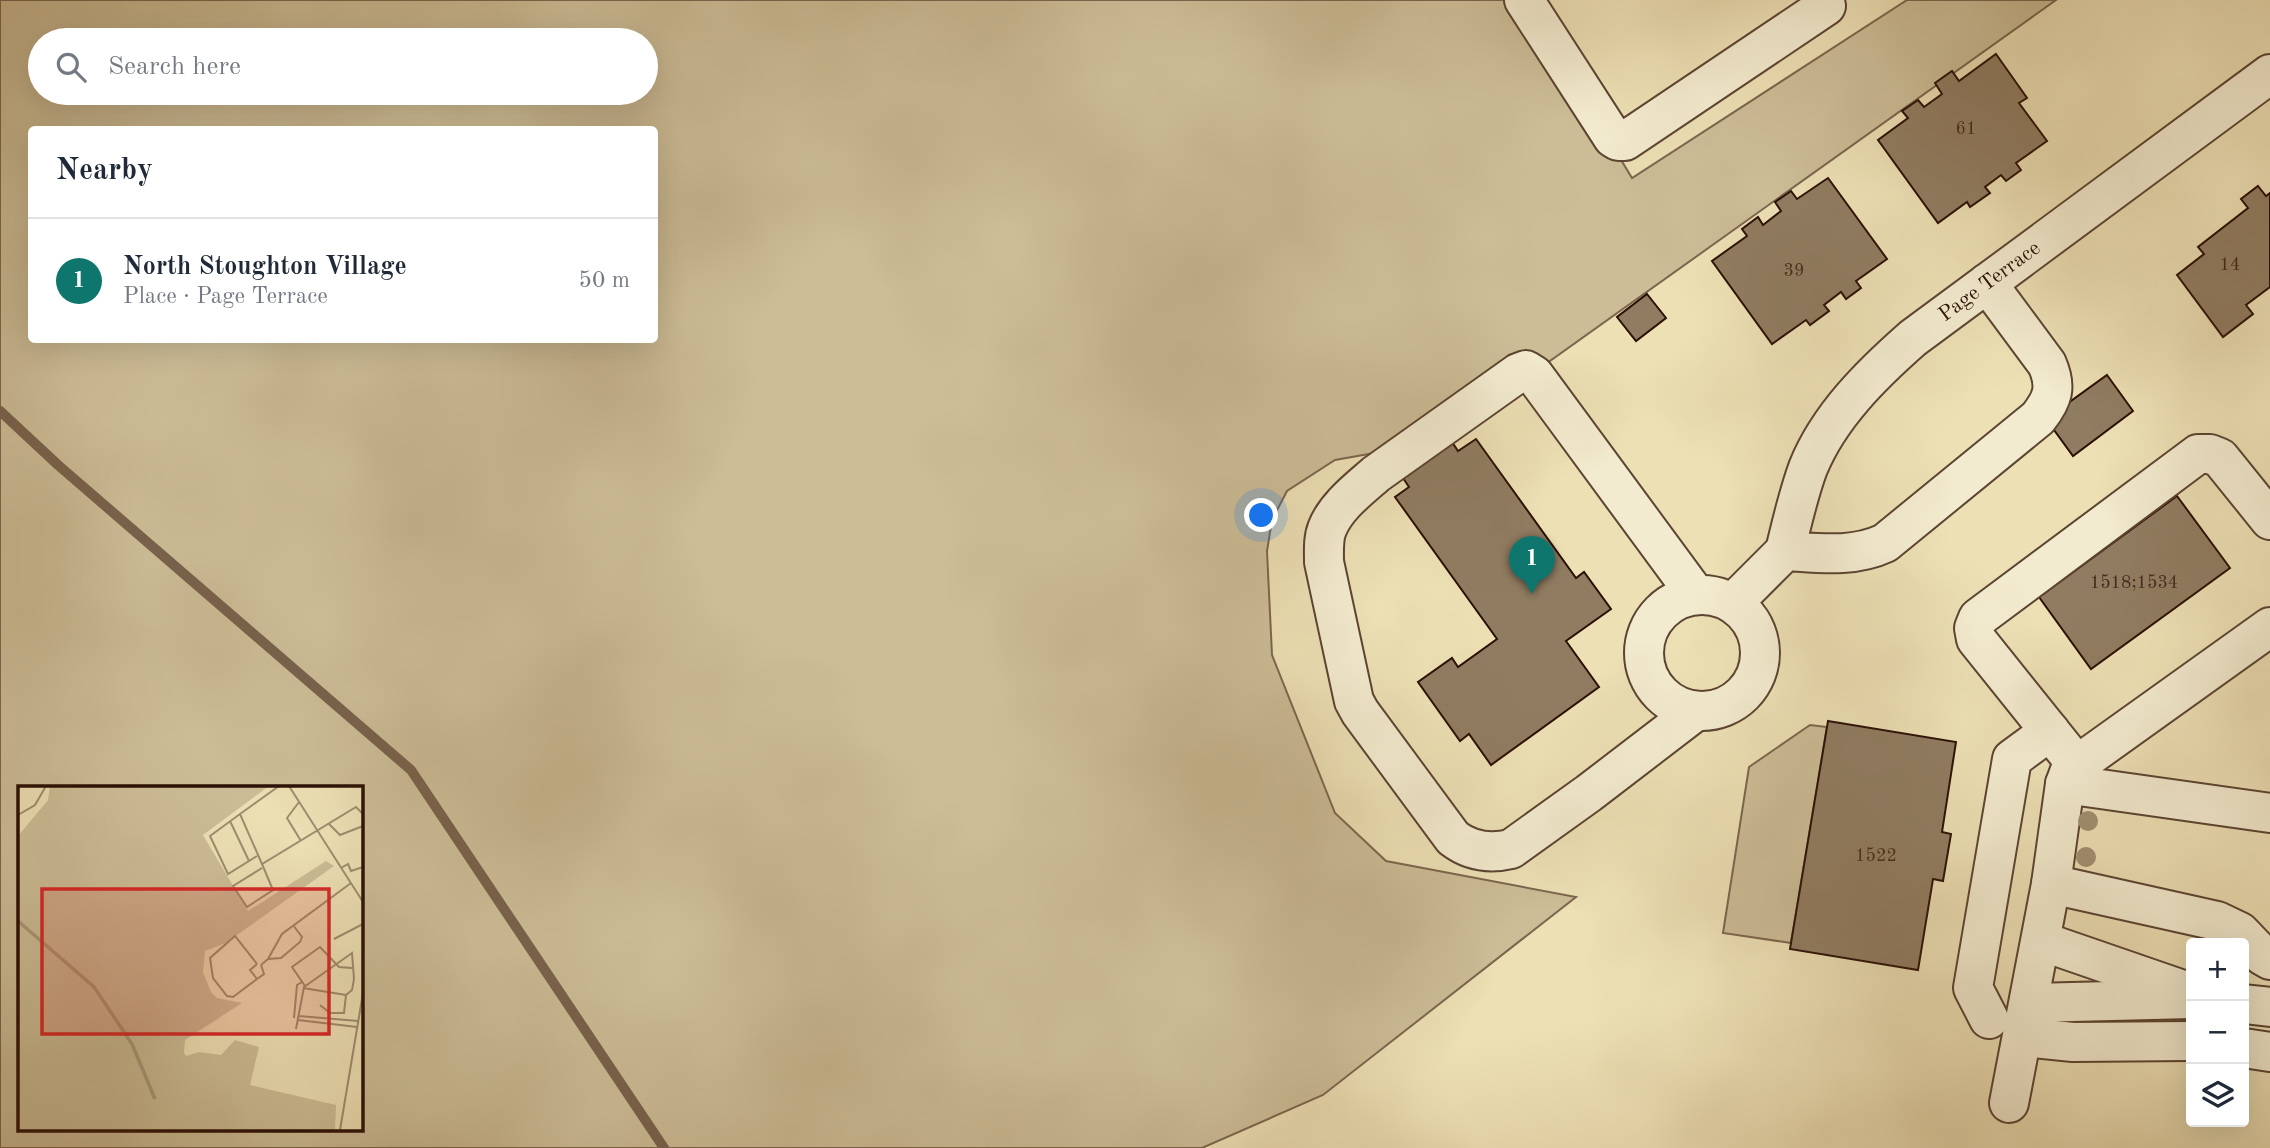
<!DOCTYPE html>
<html lang="en">
<head>
<meta charset="utf-8">
<style>
  body { margin:0; font-family:"Old Standard TT",serif; background:#f6f6f7; color:#1f2937 }
  .controls { position:absolute; right:21px; bottom:21px; display:grid; overflow:hidden; border-radius:7px; box-shadow:0 7px 28px #0002 }
  .controls button { width:63px; height:63px; display:grid; place-items:center; padding:0; border:0; border-bottom:2px solid #e0e1e3; background:#fff; color:#1f2937; font:35px sans-serif }
  .you { position:absolute; left:1262px; top:516px; width:24px; height:24px; margin:-18px; border:5px solid #fff; border-radius:50%; background:#1a73e8; box-shadow:0 0 0 10px #1a73e833 }
  .badge { display:grid; place-items:center; width:46px; height:46px; border-radius:50%; background:#0f766e; color:#fff; font-size:23px; font-weight:700 }
  .pin { position:absolute; translate:-50% -58px; filter:drop-shadow(0 2px 4px #0008) }
  .pin::after { content:''; position:absolute; top:37px; width:24px; height:21px; background:inherit; clip-path:polygon(0 0,100% 0,50% 100%) }
  .list { margin:0; padding:0; list-style:none }
  h2 { display:flex; justify-content:space-between; align-items:center; height:91px; margin:0; padding:0 28px; font-size:30px }
  h2 small { font-size:23px; font-weight:400; color:#747a83 }
  .list li { display:grid; grid-template-columns:46px 1fr auto; gap:21px; align-items:center; box-sizing:border-box; height:126px; padding:0 28px; border-top:2px solid #e0e1e3 }
  .list b { display:block; font-size:26px; white-space:nowrap }
  .list p { margin:0; font-size:23px; white-space:nowrap; color:#747a83 }
  .list em { font-size:23px; font-style:normal; color:#747a83 }
  .icon { flex:none; width:38px; height:38px; fill:none; stroke:currentColor; stroke-width:2; stroke-linecap:round; stroke-linejoin:round }
  .map { position:relative; flex:none; width:2270px; height:1148px; overflow:hidden }
  .search { position:absolute; background:#fff; box-shadow:0 7px 28px #0002; left:28px; top:28px; width:630px; height:77px; display:flex; align-items:center; gap:18px; box-sizing:border-box; padding:0 24px; border-radius:38px; color:#747a83; font-size:26px }
  .panel { position:absolute; background:#fff; box-shadow:0 7px 28px #0002; left:28px; top:126px; width:630px; height:217px; border-radius:7px }
  .map>svg:first-child { display:block }
</style>
</head>
<body>
<div class="map">
<svg width="2270" height="1148" viewBox="0 0 2270 1148">
  <rect width="100%" height="100%" fill="#ede0b5"/>
  <filter id="stains"><feTurbulence type="fractalNoise" baseFrequency=".00286" numOctaves="4"/><feColorMatrix values="0 0 0 0 .2 0 0 0 0 .09 0 0 0 0 .02 0 0 0 .5 -.17"/></filter>
  <radialGradient id="worn" r=".72"><stop offset=".6" stop-color="#630" stop-opacity="0"/><stop offset="1" stop-color="#630" stop-opacity=".3"/></radialGradient>
  <g fill="#ccbd97" stroke="#7c664e" stroke-width="2" fill-rule="evenodd">
    <path d="M0,0H1525L1632,178L1907,0H2056L1456,428L1431,443L1335,460L1287,491L1272,520L1267,551L1272,655L1335,813L1386,861L1576,897L1323,1095L1202,1148H0ZM40,40H646V93H40ZM32,130H654V340H32ZM19,788H360V1129H19Z"/>
    <path d="M1810,725L1827,727L1791,943L1723,933L1749,767Z"/>
  </g>
  <g fill="none" stroke-linecap="round" stroke-linejoin="round">
    <path stroke="#78624c" stroke-width="10" d="M0,411L58,465L411,770L664,1148"/>
  </g>
  <g fill="#907c61" stroke="#2b1006" stroke-width="2">
    <path d="M1996,54L2027,98L2019,103L2047,141L2016,163L2021,170L2006,181L2001,175L1985,187L1990,193L1970,207L1967,202L1938,223L1878,140L1908,118L1902,111L1918,100L1924,107L1942,94L1935,83L1952,71L1959,81Z"/>
    <path d="M1828,178L1887,259L1856,281L1861,288L1846,299L1841,292L1824,305L1829,311L1810,325L1806,320L1772,344L1712,261L1747,236L1742,229L1758,217L1763,225L1781,211L1775,202L1791,191L1797,199Z"/>
    <path d="M2258,186L2266,196L2270,193V287L2246,305L2253,314L2223,337L2177,275L2204,254L2198,247L2248,208L2241,199Z"/>
    <path d="M1647,294L1666,318L1636,341L1617,317Z"/>
    <path d="M2107,375L2133,411L2073,456L2046,419Z"/>
    <path d="M1476,439L1576,578L1584,572L1611,609L1566,641L1599,687L1491,765L1469,734L1460,741L1418,682L1452,658L1458,667L1497,639L1395,497L1409,487L1403,478L1452,442L1458,451Z"/>
    <path d="M2177,496L2230,568L2091,669L2039,597Z"/>
    <path d="M1828,721L1956,742L1942,832L1951,834L1943,881L1933,879L1918,970L1790,949Z"/>
  </g>
  <g fill="none" stroke-linecap="round" stroke-linejoin="round">
    <defs>
      <g id="minor">
        <path d="M1524,0L1613,138L1618,141H1625L1826,6L1821,0"/>
        <path id="s1" d="M1785,551C1792,523 1798,495 1808,468C1829,416 1872,374 1913,338L2270,74"/>
        <circle cx="1702" cy="653" r="58"/>
        <path d="M1733,603L1785,551C1819,553 1853,558 1885,543L2038,418C2053,399 2057,387 2047,364L1987,283"/>
        <path d="M1696,711L1589,793L1511,849C1490,854 1470,851 1453,838L1360,712L1354,701L1324,562C1324,551 1323,539 1327,529C1336,506 1359,489 1376,474L1518,373L1526,370L1534,375L1696,595"/>
        <path d="M2077,765L1976,639L1974,628L1978,618L2198,454H2210L2220,458L2270,520"/>
        <path d="M2065,784L2270,813"/>
        <path d="M2051,884L2217,921L2240,932L2263,956L2270,960"/>
        <path d="M2041,941L2186,991"/>
        <path d="M2029,1003L2191,999"/>
        <path d="M2244,1004L2270,1007"/>
        <path d="M1989,1019L1973,988L2012,759L2050,731"/>
        <path d="M2023,1037L2073,1042L2191,1041"/>
        <path d="M2244,1048L2270,1052"/>
        <path d="M2009,1103L2051,884L2065,784L2069,773L2077,765L2270,627"/>
      </g>
    </defs>
    <use href="#minor" stroke="#5c4432" stroke-width="42"/>
    <use href="#minor" stroke="#f3ebcf" stroke-width="38"/>
  </g>
  <g fill="#a18f71">
    <circle cx="2088" cy="821" r="10"/>
    <circle cx="2086" cy="857" r="10"/>
  </g>
  <g text-anchor="middle" dominant-baseline="central" stroke-width="6" stroke-linejoin="round" paint-order="stroke">
    <g font-size="18" fill="#442b1d">
      <text x="1966" y="129">61</text>
      <text x="2230" y="265">14</text>
      <text x="1794" y="271">39</text>
      <text x="2134" y="583">1518;1534</text>
      <text x="1876" y="856">1522</text>
    </g>
    <g font-size="21" fill="#2b1006" stroke="#f3ebcf">
      <text stroke="none"><textPath href="#s1" startOffset="350">Page Terrace</textPath></text>
    </g>
  </g>
  <g transform="translate(18 786)">
    <rect width="345" height="345" fill="#ede0b5"/>
    <path d="M32,0H251L185,49L230,125L308,75L316,80L208,157L187,165L185,186L193,206L199,212L224,217L167,254L166,267L168,270L181,266L203,269L217,254L241,261L232,299L318,319L317,344H0V50L30,14Z" fill="#ccbd97"/>
    <path fill="none" stroke="#ab997a" stroke-width="3.5" d="M0,135L76,201L114,258L137,313"/>
    <path fill="none" stroke="#9f8d6f" stroke-width="2" d="M261,0L222,28L244,78L338,21L345,28M271,0L345,116M281,16L269,32L283,55M222,28L192,50L210,88L239,70M0,29L17,19L28,0M212,35L231,75M311,38L322,49L345,40M244,78L255,104L229,121L215,100L244,82M323,82L330,78L333,85L345,81M316,153L345,138M250,173L264,148L333,97M239,178L232,184L239,193L246,188L243,179M243,179L250,173L263,172L282,156L284,151L275,139M239,193L215,211L209,210L195,192L192,172L217,150L239,178M287,200L274,181L302,161L321,181L334,182M285,202L328,209M281,230L340,235M276,232L279,199L284,196M280,234L339,241M278,243L286,201L334,167L336,193L334,204L328,209L326,227H312L302,219M322,344L345,207"/>
    <path fill="#d62828" fill-opacity="0.15" stroke="#d62828" stroke-width="3.5" d="M24,103H311V248H24Z"/>
    <rect width="345" height="345" fill="none" stroke="#2b1006" stroke-width="3.5"/>
  </g>
  <rect width="100%" height="100%" filter="url(#stains)"/>
  <rect width="100%" height="100%" fill="url(#worn)"/>
</svg>
<div class="controls">
<button>+</button>
<button>−</button>
<button><svg class="icon" aria-label="layers" viewBox="0 0 24 24"><path d="M12 4l9 5-9 5-9-5zM3 14l9 5 9-5"/></svg></button>
</div>
<div class="you"></div>
<div class="pin badge" style="left:1532px;top:594px">1</div>
<div class="search"><svg class="icon" aria-label="search" viewBox="0 0 24 24"><circle cx="10" cy="10" r="6"/><path d="M15 15l6 6"/></svg>Search here</div>
<section class="panel">
<h2>Nearby<small></small></h2>
<ul class="list">
<li><span class="badge">1</span><div><b>North Stoughton Village</b><p>Place · Page Terrace</p></div><em>50 m</em></li>
</ul>
</section>
</div>
</body>
</html>
